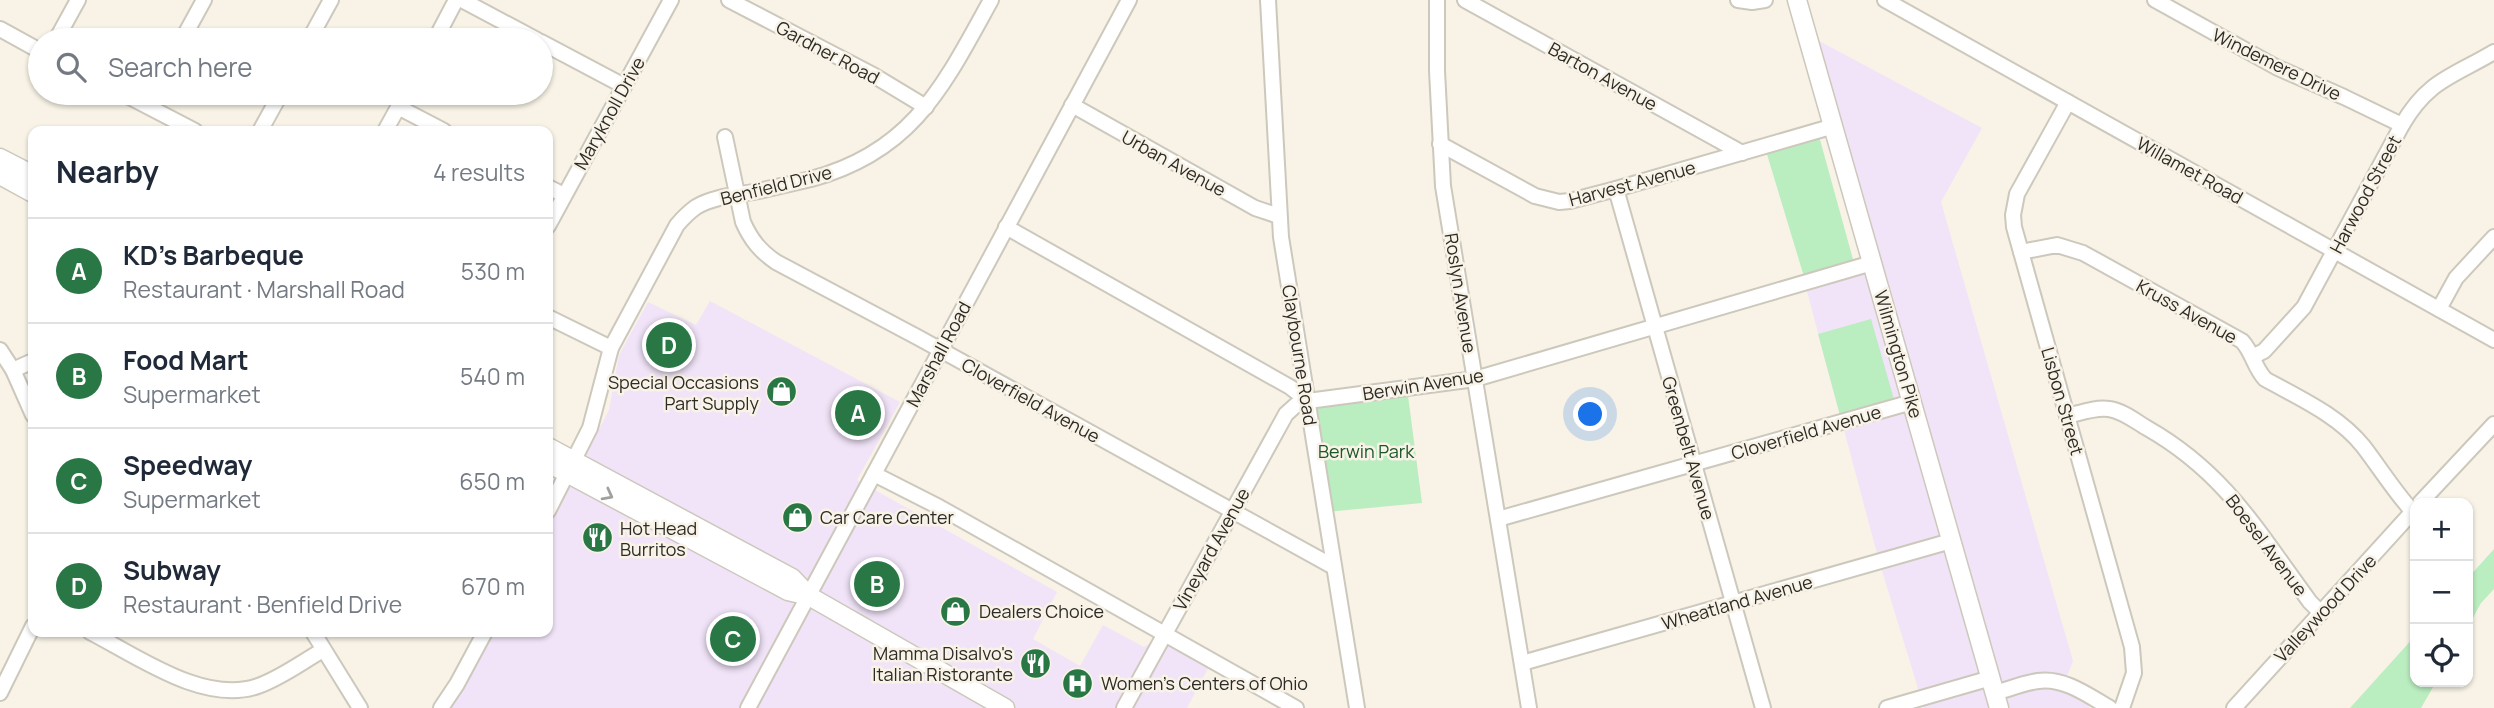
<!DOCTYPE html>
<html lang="en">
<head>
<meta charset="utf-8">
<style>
  body { margin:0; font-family:Manrope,sans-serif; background:#f2f2f3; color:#1f2937 }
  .controls { position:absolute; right:21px; bottom:21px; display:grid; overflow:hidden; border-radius:14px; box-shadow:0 2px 5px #0004 }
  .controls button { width:63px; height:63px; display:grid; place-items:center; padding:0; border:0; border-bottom:2px solid #e0e1e3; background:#fff; color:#1f2937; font:35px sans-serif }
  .you { position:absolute; left:1591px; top:415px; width:24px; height:24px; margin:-18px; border:5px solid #fff; border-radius:50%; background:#1a73e8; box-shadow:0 0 0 10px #1a73e833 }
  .badge { display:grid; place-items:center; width:46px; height:46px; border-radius:50%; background:#2a7746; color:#fff; font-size:23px; font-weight:700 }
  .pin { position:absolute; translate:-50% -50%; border:4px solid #fff; box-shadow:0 2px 7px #0006 }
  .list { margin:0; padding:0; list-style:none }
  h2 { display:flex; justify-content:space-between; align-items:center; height:91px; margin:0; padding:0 28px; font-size:30px }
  h2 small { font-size:23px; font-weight:400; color:#747a83 }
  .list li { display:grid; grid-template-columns:46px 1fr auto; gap:21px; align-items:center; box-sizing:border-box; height:105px; padding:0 28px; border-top:2px solid #e0e1e3 }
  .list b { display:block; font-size:26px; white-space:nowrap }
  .list p { margin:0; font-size:23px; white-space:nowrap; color:#747a83 }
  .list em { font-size:23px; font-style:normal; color:#747a83 }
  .icon { flex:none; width:38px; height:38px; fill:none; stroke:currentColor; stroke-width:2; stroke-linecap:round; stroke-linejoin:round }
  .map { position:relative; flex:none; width:2494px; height:708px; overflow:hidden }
  .search { position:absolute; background:#fff; box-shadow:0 2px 5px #0004; left:28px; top:28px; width:525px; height:77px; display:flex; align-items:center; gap:18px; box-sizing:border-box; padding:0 24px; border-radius:38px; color:#747a83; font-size:26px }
  .panel { position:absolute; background:#fff; box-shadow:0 2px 5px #0004; left:28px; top:126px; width:525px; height:511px; border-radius:14px }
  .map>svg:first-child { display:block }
</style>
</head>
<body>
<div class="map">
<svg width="2494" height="708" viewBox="0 0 2494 708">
  <rect width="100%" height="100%" fill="#f8f3e6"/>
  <g fill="#f1e4f8">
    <path d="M1808,35L1982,128L1941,202L2073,661L2067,676L2090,708H1924L1879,561L1805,284L1872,263Z"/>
    <path d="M710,301L900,402L857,480L1057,592L1033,639L1080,666L1103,625L1144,647L1164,634L1212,661L1187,708H452L492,632H548V527L609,410L619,355L648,302L696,325Z"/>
  </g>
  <g fill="#baedc0">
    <path d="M1819,136L1854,263L1805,280L1766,151Z"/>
    <path d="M1871,319L1895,403L1841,419L1818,334Z"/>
    <path d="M1407,388L1422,503L1326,512L1308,401Z"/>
    <path d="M2494,549V589L2481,603L2468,627V578Z"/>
    <path d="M2415,636V682H2436L2421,708H2350Z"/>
  </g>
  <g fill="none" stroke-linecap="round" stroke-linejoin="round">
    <defs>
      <g id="minor">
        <path d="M462,0L537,40"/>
        <path d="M729,0L873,75L926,107"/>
        <path d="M1268,0L1281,237L1357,708"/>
        <path d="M1437,0V71L1443,186L1529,708"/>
        <path d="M1465,0L1742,153"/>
        <path d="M1738,0L1752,2L1765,0"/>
        <path d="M1885,0L2494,340"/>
        <path d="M2155,0L2276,67L2344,97L2402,125"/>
        <path d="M0,29L40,51"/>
        <path d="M56,40L78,0"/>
        <path d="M182,40L204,0"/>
        <path d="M309,40L331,0"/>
        <path d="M435,40L456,0"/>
        <path d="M541,42L624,86"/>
        <path d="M122,93L195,131"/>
        <path d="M2068,102L2017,194L2013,215L2014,227L2132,647L2134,673L2122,708"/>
        <path d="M1072,105L1255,208L1279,216"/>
        <path d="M398,107L444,131"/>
        <path d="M260,131L281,93"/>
        <path d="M385,131L406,93"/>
        <path d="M725,137L743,222C751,240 760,251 776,262L919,338L1334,567"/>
        <path d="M1440,144L1535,196L1559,202L1570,201L1616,189L1834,126"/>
        <path d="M548,187L564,195"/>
        <path d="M1616,189L1763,708"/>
        <path d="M548,226L671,0"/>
        <path d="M1006,227L1290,387L1308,401"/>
        <path d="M2021,252L2057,245L2083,253L2242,341C2253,353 2254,367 2265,379C2299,398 2338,415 2363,446C2380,468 2394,491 2413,512"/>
        <path d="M2439,309L2456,278L2494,237"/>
        <path d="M548,317L611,348"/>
        <path d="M0,350L13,370L33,415"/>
        <path d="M2254,356L2264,351L2304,307L2402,125C2428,80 2452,77 2494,52"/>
        <path d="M13,370L33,361"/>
        <path d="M2067,416C2080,413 2095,407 2109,409C2123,411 2135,421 2147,428C2226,473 2258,532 2310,602L2321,613"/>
        <path d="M874,474L939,507L1296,708"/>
        <path d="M2420,503L2494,424"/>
        <path d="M548,511L590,428L611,348L677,225C683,218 689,212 696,207C715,196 738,195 759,191C776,187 794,183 811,179C913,152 944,85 991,0"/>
        <path d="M1498,519L1912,402"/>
        <path d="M90,632C137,656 204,705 258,686C281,678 302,662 323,650"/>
        <path d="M313,632L360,708"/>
        <path d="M1522,663L1951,541"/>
        <path d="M0,693L33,626"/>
        <path d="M1995,693C2009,689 2024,683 2038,681C2064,677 2089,696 2110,708"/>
        <path d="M441,708L457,684L485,632"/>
        <path d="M748,708L1129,0"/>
        <path d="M1124,708L1286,414L1296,405L1308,401L1475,379L1872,263"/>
        <path d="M1887,708L1991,678"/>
        <path d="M2234,708L2415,509"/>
      </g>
      <g id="major">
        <path d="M1797,0L1999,708"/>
        <path d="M0,158L33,175"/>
        <path d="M0,175L33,193"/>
        <path d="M548,447L792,578L809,596"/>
        <path d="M548,463L788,591L809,596L1005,708"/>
      </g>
    </defs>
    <use href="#minor" stroke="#cdc8bc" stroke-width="18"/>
    <use href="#major" stroke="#cdc8bc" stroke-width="21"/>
    <use href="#minor" stroke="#fff" stroke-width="14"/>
    <use href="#major" stroke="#fff" stroke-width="18"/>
  </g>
  <defs><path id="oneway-chevron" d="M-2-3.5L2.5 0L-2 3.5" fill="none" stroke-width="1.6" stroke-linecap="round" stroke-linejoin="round" transform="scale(1.75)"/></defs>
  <use stroke="#a0a09e" href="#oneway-chevron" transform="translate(608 495) rotate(28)"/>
  <defs>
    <symbol id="shop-disc" viewBox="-11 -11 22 22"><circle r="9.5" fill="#2a7746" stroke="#f8f3e6"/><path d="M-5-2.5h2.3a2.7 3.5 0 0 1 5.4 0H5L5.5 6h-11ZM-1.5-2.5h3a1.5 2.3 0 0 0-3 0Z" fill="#fff"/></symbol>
    <symbol id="restaurant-disc" viewBox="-11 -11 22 22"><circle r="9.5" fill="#2a7746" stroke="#f8f3e6"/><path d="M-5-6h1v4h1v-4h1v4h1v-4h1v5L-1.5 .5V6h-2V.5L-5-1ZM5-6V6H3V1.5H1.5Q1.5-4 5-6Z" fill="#fff"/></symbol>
    <symbol id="hospital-disc" viewBox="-11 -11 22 22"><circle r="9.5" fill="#2a7746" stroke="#f8f3e6"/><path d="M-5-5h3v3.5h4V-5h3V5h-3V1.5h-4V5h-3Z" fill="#fff"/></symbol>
  </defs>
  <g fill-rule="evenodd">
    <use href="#shop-disc" x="764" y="374" width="35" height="35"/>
    <use href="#shop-disc" x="780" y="500" width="35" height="35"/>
    <use href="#restaurant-disc" x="580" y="520" width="35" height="35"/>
    <use href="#shop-disc" x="938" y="594" width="35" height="35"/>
    <use href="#restaurant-disc" x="1018" y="646" width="35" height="35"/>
    <use href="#hospital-disc" x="1060" y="666" width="35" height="35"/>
  </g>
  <g text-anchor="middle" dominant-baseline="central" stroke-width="5" stroke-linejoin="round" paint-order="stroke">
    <g font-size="18" fill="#2d2b27" stroke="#f8f3e6">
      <text transform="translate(828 52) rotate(28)">Gardner Road</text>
      <text transform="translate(2277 64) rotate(26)">Windemere Drive</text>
      <text transform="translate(1603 76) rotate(29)">Barton Avenue</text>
      <text transform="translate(609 113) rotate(-61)">Maryknoll Drive</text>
      <text transform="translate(1174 163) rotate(29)">Urban Avenue</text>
      <text transform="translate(2190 170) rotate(29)">Willamet Road</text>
      <text transform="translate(1632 183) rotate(-15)">Harvest Avenue</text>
      <text transform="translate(776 185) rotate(-14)">Benfield Drive</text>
      <text transform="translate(2365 194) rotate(-62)">Harwood Street</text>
      <text transform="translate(1461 293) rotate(81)">Roslyn Avenue</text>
      <text transform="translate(2187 311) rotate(29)">Kruss Avenue</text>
      <text transform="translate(938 354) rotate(-62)">Marshall Road</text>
      <text transform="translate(1899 354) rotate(74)">Wilmington Pike</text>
      <text transform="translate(1300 355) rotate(81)">Claybourne Road</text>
      <text transform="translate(1423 384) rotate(-9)">Berwin Avenue</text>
      <text transform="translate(1031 400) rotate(29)">Cloverfield Avenue</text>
      <text transform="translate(2063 401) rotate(74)">Lisbon Street</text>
      <text transform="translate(1806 432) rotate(-16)">Cloverfield Avenue</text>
      <text transform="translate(1689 448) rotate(74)">Greenbelt Avenue</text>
      <text transform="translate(2267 545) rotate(53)">Boesel Avenue</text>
      <text transform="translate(1211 549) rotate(-61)">Vineyard Avenue</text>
      <text transform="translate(1737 602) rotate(-16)">Wheatland Avenue</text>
      <text transform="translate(2325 608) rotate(-47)">Valleywood Drive</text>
    </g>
    <g font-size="18" fill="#2d2b27" stroke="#f8f3e6" text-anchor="start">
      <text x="759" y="382" text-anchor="end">Special Occasions<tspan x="759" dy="21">Part Supply</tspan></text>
      <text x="820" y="517">Car Care Center</text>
      <text x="620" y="528">Hot Head<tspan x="620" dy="21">Burritos</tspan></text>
      <text x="979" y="611">Dealers Choice</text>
      <text x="1013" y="653" text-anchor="end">Mamma Disalvo's<tspan x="1013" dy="21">Italian Ristorante</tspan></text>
      <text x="1101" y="683">Women's Centers of Ohio</text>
    </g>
    <g font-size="18" fill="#1b5629" stroke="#f8f3e6">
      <text x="1366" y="451">Berwin Park</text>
    </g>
  </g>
</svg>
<div class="controls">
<button>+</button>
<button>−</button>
<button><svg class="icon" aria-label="locate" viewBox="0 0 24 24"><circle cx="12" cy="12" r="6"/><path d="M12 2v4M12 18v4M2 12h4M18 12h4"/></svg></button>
</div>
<div class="you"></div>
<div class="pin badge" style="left:858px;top:413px">A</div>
<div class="pin badge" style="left:877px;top:584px">B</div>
<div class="pin badge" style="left:733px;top:639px">C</div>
<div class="pin badge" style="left:669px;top:345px">D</div>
<div class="search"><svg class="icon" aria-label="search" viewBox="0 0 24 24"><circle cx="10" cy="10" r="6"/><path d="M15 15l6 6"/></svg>Search here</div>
<section class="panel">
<h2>Nearby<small>4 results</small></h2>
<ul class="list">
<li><span class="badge">A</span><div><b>KD's Barbeque</b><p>Restaurant · Marshall Road</p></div><em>530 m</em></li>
<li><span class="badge">B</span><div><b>Food Mart</b><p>Supermarket</p></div><em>540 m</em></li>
<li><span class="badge">C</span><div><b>Speedway</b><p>Supermarket</p></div><em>650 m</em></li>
<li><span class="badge">D</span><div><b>Subway</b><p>Restaurant · Benfield Drive</p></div><em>670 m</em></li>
</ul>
</section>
</div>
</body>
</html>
